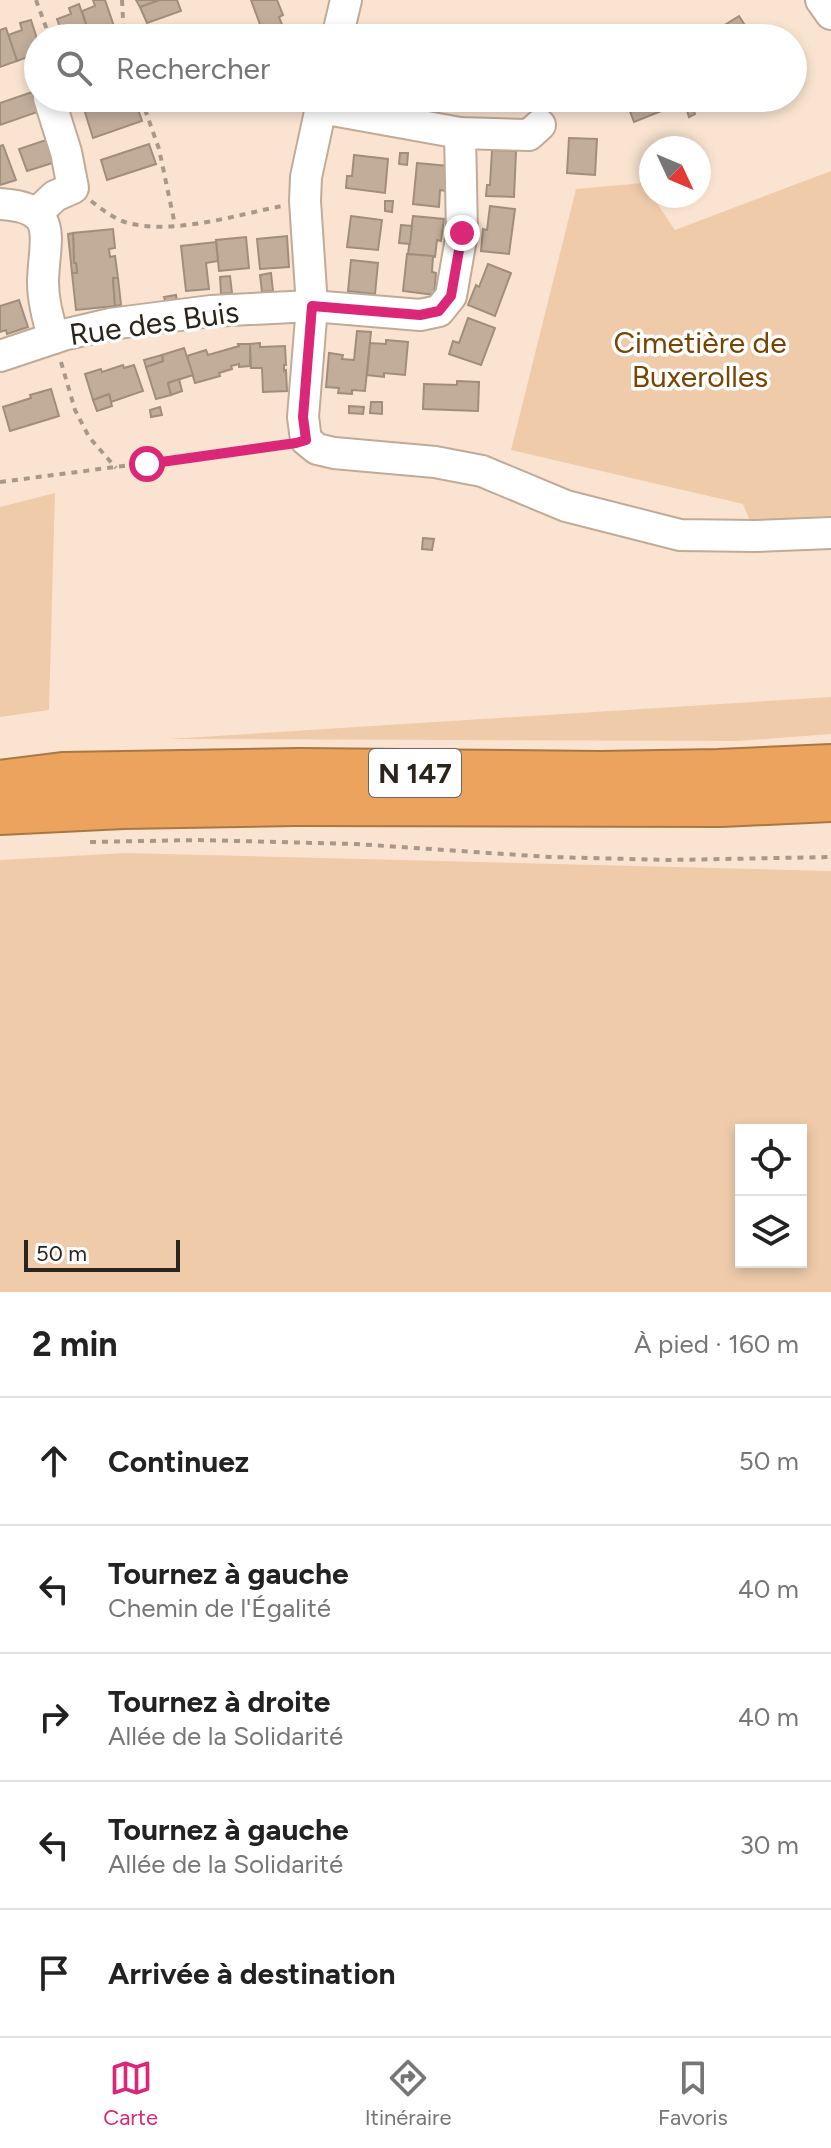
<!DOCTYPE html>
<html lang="fr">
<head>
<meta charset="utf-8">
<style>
  body { margin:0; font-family:Figtree,sans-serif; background:#f6f6f6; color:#222 }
  .controls { position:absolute; right:24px; bottom:24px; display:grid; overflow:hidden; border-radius:0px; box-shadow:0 4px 12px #0003 }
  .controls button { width:72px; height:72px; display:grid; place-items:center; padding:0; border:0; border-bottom:2px solid #e0e0e0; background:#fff; color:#222; font:40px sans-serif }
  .compass { position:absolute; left:639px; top:136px; width:72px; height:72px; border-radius:50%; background:#fff; box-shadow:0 4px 12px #0003; rotate:134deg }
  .scale { position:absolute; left:24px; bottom:20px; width:156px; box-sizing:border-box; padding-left:8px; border:4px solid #2b241c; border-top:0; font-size:22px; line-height:28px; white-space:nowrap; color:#2b241c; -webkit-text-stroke:6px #fff; paint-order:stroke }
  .stop { position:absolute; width:24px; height:24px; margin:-18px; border:6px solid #db2777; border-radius:50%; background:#fff }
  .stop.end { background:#db2777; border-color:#fff; box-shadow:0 2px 8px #0008 }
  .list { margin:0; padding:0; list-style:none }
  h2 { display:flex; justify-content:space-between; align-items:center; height:104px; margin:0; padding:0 32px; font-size:34px }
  h2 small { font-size:26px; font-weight:400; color:#767676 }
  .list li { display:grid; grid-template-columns:52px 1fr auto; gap:24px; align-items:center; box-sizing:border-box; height:128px; padding:0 32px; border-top:2px solid #e0e0e0 }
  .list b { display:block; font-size:30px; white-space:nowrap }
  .list p { margin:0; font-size:26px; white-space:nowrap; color:#767676 }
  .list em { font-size:26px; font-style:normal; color:#767676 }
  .icon { flex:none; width:44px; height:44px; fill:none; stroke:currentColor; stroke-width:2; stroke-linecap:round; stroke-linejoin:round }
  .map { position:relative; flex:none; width:831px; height:1292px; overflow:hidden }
  .search { position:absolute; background:#fff; box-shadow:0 4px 12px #0003; left:24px; right:24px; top:24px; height:88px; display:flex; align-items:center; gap:20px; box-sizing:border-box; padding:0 28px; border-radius:44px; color:#767676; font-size:30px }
  .sheet { height:744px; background:#fff }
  nav { display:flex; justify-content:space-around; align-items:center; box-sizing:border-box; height:112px; border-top:2px solid #e0e0e0; background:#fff; font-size:22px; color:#767676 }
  nav a { display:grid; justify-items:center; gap:4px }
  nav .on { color:#db2777 }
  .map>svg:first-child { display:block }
</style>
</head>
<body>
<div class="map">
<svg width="831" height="1292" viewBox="0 0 831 1292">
  <rect width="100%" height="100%" fill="#fae4d1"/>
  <g fill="#efcbaa" fill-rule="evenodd">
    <path d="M831,171V525L753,528L743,504L511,450L576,189L643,183L675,230Z"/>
    <path d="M55,493L49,710L0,717V507Z"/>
    <path d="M831,697V734L738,741L168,739Z"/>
    <path d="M125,853L831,871V1292H0V860ZM741,1130H801V1262H741Z"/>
  </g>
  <g fill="#c2ad9b" stroke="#a18d7c" stroke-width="2">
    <path d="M93,0H105L118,38H98L100,37L98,33L90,36L82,11L95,6Z"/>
    <path d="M136,0H160L140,7Z"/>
    <path d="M160,0H177L181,11L147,23L140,7Z"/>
    <path d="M251,0H277L283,15L279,17L285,32L265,38Z"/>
    <path d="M79,4L90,36L83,38H64L57,19L71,14L69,8Z"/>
    <path d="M739,16L753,38H719L715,31Z"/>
    <path d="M31,20L38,42V53L17,61L8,35L22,30L20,23Z"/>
    <path d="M6,28L17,61L0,67V30Z"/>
    <path d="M38,90L46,109L0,125V103Z"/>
    <path d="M123,98H134L142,121L93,138L83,106L93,103L95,110L124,100Z"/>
    <path d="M360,98H390V103L359,100Z"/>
    <path d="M404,98H434V103L403,101Z"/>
    <path d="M453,98H482V108L453,107Z"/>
    <path d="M482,98H518V105L482,103Z"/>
    <path d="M590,98H603L602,111H590Z"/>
    <path d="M625,98H659L664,110L634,122Z"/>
    <path d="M690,99L695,114L689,117L684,101Z"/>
    <path d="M55,137L62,160L27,171L19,149Z"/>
    <path d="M569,138L597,139L595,175L567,173Z"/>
    <path d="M149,144L156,164L107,180L101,160Z"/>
    <path d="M3,145L16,180L0,185V146Z"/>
    <path d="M492,150L516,151L514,197L486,196L487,185H490Z"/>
    <path d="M400,153H408L407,165L399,164Z"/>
    <path d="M354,155L388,159L385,193L346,188L347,176H352Z"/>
    <path d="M417,163L448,166L446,191L440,190L439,207L413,204Z"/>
    <path d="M385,201H393L392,212L385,211Z"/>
    <path d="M490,206L515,209L509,254L481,251L483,229L487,230Z"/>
    <path d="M351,216L382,220L378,250L347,247Z"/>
    <path d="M413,216L444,219L441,241L437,240L435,257L408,254Z"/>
    <path d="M401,225L412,226L410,244L399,243Z"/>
    <path d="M113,229L115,248L109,249L110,257L115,256L118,278H113L115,306L76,310L72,273H77L76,263H74L73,233Z"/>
    <path d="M73,233L74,263H76L77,273H72L68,234Z"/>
    <path d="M287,236L289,267L260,269L257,239Z"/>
    <path d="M246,237L249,268L219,271L216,240Z"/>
    <path d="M216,242L218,261L206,263L209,289L186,291L181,246Z"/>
    <path d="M407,254L433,256L432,272L436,273L434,295L403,291Z"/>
    <path d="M351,260L378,263L375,294L348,291Z"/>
    <path d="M488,264L511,273L495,316L468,305L476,285L479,287Z"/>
    <path d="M271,273L273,291L262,292L260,275Z"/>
    <path d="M230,276L232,293L221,294L220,277Z"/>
    <path d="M113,278H118L121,305L115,306Z"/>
    <path d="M176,295L177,302L166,303L164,297Z"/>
    <path d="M19,300L28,327L7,334L6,330L0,332V306Z"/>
    <path d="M468,318L495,328L481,365L449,354L453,341L459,343Z"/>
    <path d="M357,331L371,332L365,391L352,390V394L338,393L339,388L326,387L329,353L343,355L342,359L354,360Z"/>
    <path d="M386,340L408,342L405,375L384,373V377L367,375L370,343L386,344Z"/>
    <path d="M260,343V347L285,346L286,365H284V371L286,370L287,391L263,392L262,368H251L250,344Z"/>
    <path d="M238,344H250V366L239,367V364L231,366L232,369L219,373L220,376L195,383L187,356L206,350L208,355L239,346Z"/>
    <path d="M184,348L193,375L168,383L171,395L156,399L146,367L163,361L162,355Z"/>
    <path d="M162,355L163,361L146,367L144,360Z"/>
    <path d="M123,365L124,368L134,365L143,391L111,402L109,394L93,400L85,374L101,369L102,372Z"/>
    <path d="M179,379L182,391L171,395L168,383Z"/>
    <path d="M457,381L479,382L478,411L423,409L424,384L457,385Z"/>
    <path d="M51,389L59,416L10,431L3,407L31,398L30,395Z"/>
    <path d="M109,394L112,406L97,411L93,400Z"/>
    <path d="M371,402H382V414L370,413Z"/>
    <path d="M349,406L364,407L363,414L349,413Z"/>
    <path d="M160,407L162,415L151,417L150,410Z"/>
    <path d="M423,538L434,539L432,550L422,549Z"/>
  </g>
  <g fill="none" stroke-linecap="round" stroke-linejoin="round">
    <defs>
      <g id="minor">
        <path d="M821,0L831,14"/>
        <path d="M337,38L346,0"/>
        <path d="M323,98L306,177L305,201L312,306L303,417L306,440L317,449L334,453L435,462L482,471L566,506L680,535L755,536L831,533"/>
        <path d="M321,108L460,133L529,135L540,125"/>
        <path d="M0,204C61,208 44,237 43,282C43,301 48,320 54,338"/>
        <path d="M36,214L55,196L73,188L66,152L49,98"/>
        <path d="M0,356L63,335L110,324L211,311L312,306L420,315L439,311L451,296L462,233L460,133"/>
      </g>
      <g id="highway">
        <path d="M0,783L63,775L300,771L600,774L718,772L831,767"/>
        <path d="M0,812L123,806L296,803L721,804L831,799"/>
      </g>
    </defs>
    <use href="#minor" stroke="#bfab98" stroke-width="34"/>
    <use href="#highway" stroke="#a87746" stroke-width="48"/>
    <g stroke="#a8988a" stroke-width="4" stroke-dasharray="6 6" stroke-linecap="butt">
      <path d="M36,0L50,38"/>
      <path d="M122,0L124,38"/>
      <path d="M141,98L159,149L175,225"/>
      <path d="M91,201C103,210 114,219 128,223C174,235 236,215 282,206"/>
      <path d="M61,362L75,410L89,437L116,468"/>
      <path d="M0,482L284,445"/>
      <path d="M90,842L199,840L356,844L549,857L670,860L831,857"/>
    </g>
    <use href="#minor" stroke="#fff" stroke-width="30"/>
    <use href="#highway" stroke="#eba35d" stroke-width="44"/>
  </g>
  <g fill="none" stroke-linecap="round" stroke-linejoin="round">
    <path stroke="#db2777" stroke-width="10" d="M147,464L296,443L306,440L303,417L312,306L420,315L439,311L451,296L462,233"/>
  </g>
  <g text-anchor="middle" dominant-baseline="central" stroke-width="7" stroke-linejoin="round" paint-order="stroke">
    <rect fill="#fff" stroke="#6b6660" stroke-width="2" x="369" y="749" width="92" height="48" rx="6"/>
    <g font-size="28" font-weight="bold" fill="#2b241c">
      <text x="415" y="773">N 147</text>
    </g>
    <g font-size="30" fill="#2b241c" stroke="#fff">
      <text transform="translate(154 323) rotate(-8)">Rue des Buis</text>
    </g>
    <g font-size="30" fill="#784400" stroke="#fff">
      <text x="700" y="342">Cimetière de<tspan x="700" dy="34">Buxerolles</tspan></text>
    </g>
  </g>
</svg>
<div class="controls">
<button><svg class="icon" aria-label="locate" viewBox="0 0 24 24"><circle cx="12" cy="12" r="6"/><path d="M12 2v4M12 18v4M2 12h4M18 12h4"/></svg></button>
<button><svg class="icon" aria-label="layers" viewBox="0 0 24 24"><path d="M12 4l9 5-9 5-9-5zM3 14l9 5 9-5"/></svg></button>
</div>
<svg class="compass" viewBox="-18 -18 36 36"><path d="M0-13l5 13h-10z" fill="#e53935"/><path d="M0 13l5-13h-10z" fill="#767676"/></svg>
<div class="scale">50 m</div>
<div class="stop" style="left:147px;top:464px"></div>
<div class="stop end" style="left:462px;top:233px"></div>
<div class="search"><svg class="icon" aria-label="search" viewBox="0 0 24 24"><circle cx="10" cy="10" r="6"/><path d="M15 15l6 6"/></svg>Rechercher</div>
</div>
<section class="sheet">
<h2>2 min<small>À pied · 160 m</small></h2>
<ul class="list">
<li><svg class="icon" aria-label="ahead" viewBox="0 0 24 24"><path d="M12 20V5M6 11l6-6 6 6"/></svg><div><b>Continuez</b></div><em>50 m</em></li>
<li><svg class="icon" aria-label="left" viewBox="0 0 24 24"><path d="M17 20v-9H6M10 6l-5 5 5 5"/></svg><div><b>Tournez à gauche</b><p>Chemin de l'Égalité</p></div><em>40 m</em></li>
<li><svg class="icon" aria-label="right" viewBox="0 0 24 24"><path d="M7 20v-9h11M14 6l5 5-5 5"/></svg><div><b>Tournez à droite</b><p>Allée de la Solidarité</p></div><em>40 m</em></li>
<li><svg class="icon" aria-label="left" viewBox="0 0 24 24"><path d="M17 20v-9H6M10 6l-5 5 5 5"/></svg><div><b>Tournez à gauche</b><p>Allée de la Solidarité</p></div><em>30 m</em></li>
<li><svg class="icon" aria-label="arrive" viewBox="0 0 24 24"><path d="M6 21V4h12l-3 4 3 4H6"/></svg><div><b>Arrivée à destination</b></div></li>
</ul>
</section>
<nav>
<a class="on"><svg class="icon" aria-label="map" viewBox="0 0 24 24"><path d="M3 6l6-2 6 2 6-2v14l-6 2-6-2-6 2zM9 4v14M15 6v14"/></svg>Carte</a>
<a><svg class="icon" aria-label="directions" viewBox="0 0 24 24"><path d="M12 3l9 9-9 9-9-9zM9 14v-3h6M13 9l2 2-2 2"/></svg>Itinéraire</a>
<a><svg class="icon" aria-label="saved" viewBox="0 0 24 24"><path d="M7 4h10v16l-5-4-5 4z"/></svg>Favoris</a>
</nav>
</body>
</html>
